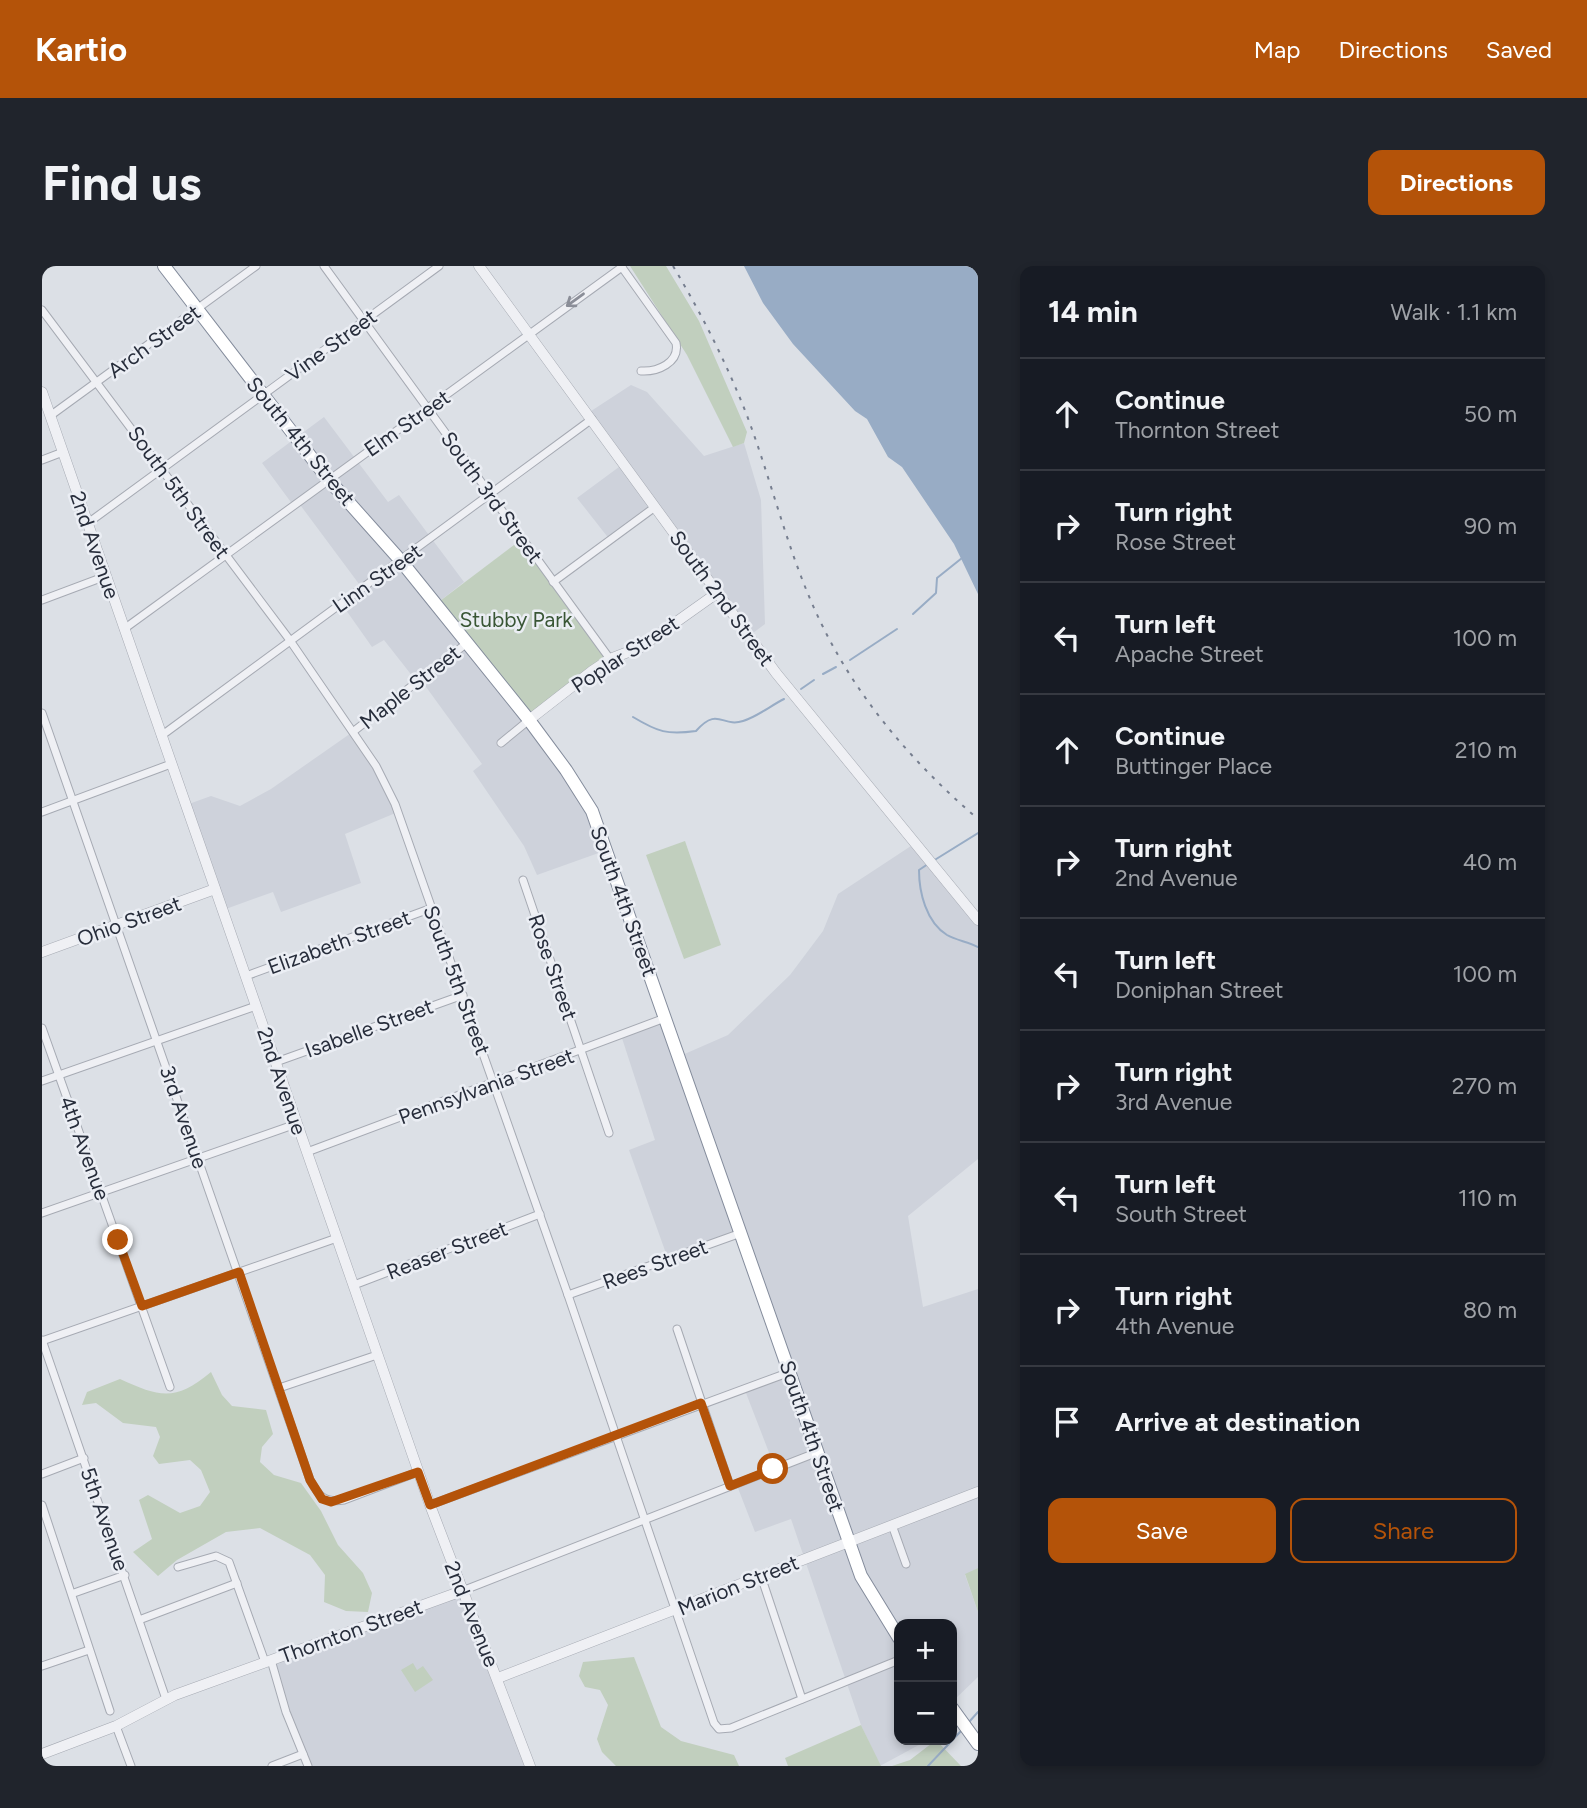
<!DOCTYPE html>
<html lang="en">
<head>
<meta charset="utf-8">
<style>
  body { margin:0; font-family:Figtree,sans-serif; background:#20242c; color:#f1f3f6 }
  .controls { position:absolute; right:21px; bottom:21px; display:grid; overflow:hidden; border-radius:14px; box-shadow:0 4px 10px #0003 }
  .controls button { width:63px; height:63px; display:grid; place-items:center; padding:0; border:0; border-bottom:2px solid #363941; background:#171b24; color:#f1f3f6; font:35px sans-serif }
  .stop { position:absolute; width:21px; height:21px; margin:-16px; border:5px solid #b45309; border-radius:50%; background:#fff }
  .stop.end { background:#b45309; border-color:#fff; box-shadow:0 2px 7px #0008 }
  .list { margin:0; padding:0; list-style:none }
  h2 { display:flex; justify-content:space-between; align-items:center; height:91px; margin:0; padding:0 28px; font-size:30px }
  h2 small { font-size:23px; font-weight:400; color:#9ea1a6 }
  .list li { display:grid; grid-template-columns:46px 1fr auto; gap:21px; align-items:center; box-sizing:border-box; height:112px; padding:0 28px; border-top:2px solid #363941 }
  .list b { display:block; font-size:26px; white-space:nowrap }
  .list p { margin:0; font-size:23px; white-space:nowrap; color:#9ea1a6 }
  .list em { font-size:23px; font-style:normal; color:#9ea1a6 }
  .actions { display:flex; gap:14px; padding:21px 28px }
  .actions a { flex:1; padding:16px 0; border:2px solid #b45309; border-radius:14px; text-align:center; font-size:24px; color:#b45309 }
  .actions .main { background:#b45309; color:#fff }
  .icon { flex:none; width:38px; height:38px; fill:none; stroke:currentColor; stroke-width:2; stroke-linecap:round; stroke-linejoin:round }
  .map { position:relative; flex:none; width:936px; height:1500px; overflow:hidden; border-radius:14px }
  header { display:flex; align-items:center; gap:42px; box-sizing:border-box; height:98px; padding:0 35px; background:#b45309; color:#fff }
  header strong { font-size:33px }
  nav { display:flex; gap:38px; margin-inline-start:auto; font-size:24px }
  .intro { display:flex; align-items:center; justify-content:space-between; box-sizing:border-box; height:168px; padding:0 42px }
  h1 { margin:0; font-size:49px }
  .button { padding:18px 32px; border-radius:14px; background:#b45309; color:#fff; font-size:24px; font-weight:700 }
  main { display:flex; gap:42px; padding:0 42px }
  aside { flex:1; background:#171b24; border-radius:14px; box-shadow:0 4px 10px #0003 }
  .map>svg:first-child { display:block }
</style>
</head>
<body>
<header>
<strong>Kartio</strong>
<nav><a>Map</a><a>Directions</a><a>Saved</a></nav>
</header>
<div class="intro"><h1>Find us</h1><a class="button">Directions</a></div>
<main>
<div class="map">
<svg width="936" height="1500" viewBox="0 0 936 1500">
  <rect width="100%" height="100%" fill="#dce0e6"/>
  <g fill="#ced2db">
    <path d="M589,119L605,126L662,190L702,177L719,234L723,358L707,370L613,242L568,274L535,232L581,198L546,147Z"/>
    <path d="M282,151L346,236L357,229L422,316L394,338L524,504L565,584L495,609L482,580L431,505L440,498L379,414L375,416L342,374L330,381L299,337L320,322L256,236L251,239L220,197Z"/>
    <path d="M312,465L356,546L303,568L319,617L239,646L231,626L181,644L144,539L169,530L198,540L229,523Z"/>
    <path d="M872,578L936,654V893L866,950L881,1041L936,1023V1302L923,1309L936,1346V1411L910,1436V1358H857V1474H886L838,1500L819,1459L749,1253L713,1266L694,1217L733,1202L702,1122L747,1105L699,967L626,993L587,884L613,874L579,769L624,752L638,790L686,769L748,709L781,665L796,628Z"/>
    <path d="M420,1325L488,1500H266L229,1395Z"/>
  </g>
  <g fill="#c1cfbe">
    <path d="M588,0H624L657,55L705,166L702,177L691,181L645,89Z"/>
    <path d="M480,273L568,393L487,454L394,338Z"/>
    <path d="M643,575L679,679L642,693L604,589Z"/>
    <path d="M169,1106L180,1129L190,1140L224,1144L231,1168L220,1181L218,1196L232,1209L259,1217L279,1245L296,1279L321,1307L330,1327L326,1346L304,1345L282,1336L283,1309L268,1289L218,1262L184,1266L135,1294L116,1310L91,1286L110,1273L97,1234L106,1229L138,1247L158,1240L168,1226L159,1204L148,1194L117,1198L111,1190L118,1171L114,1161L81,1157L54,1137L40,1139L45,1126L78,1113C119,1132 134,1135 169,1106Z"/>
    <path d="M936,1302V1346L923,1308Z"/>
    <path d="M592,1391L619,1461L639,1475L692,1489L697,1500H574L560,1486L555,1473L566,1439L558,1424L543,1421L537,1410L541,1396Z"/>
    <path d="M371,1397L375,1404L381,1400L391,1414L373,1426L359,1404Z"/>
    <path d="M819,1459L839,1500H746L743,1492Z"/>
    <path d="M894,1474L919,1500H850L868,1494Z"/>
  </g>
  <path fill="#98acc5" d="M702,0H936V328L912,278L860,201L846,191L825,153L813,145L751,78L721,37Z"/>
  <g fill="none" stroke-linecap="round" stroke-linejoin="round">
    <g stroke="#98acc5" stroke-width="2">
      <path d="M871,348L894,327L895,312L920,292"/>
      <path d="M808,394L855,363"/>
      <path d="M781,408L794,401"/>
      <path d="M759,423L772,414"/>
      <path d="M591,451C616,466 625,469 654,465C676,440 680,462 701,455C715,451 728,440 742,433"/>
      <path d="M891,595L936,567"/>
      <path d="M886,598L877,604C877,626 884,656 905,669C914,674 926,676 936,681"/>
      <path d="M927,1456L936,1446"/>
      <path d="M886,1500L919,1465"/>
    </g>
    <defs>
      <g id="minor">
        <path d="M282,0L568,393"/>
        <path d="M579,0L634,77C638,97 615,106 599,105"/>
        <path d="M0,44L247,373L334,500L353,538L526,1029L672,1457L677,1463L689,1462L857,1394"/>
        <path d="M8,150L214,0"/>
        <path d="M0,194L21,186"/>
        <path d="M46,257L397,0"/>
        <path d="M511,316L613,241"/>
        <path d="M0,334L64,310"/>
        <path d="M82,363L580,1"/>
        <path d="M0,447L268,1214C277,1231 283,1237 302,1234L376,1206"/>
        <path d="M312,465L425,377"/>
        <path d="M119,470L550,153"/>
        <path d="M459,477L487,454"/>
        <path d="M0,546L129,498"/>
        <path d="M481,614L567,867"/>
        <path d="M204,710L390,642"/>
        <path d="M0,762L128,1121"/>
        <path d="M234,796L421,729"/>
        <path d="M0,815L214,740"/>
        <path d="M265,886L623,752"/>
        <path d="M0,947L254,858"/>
        <path d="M312,1019L498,948"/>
        <path d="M526,1029L699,967"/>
        <path d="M635,1063L688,1220"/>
        <path d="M0,1074L124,1433"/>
        <path d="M0,1075L295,972"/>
        <path d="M237,1122L335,1089"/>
        <path d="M0,1208L42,1192"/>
        <path d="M0,1239L68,1445"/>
        <path d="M388,1239L748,1106"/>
        <path d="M850,1259L864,1298"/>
        <path d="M136,1301L174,1290L187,1296L223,1396"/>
        <path d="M719,1310L760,1433"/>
        <path d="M420,1325L776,1186"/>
        <path d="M32,1327L83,1309"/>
        <path d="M97,1354L195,1317"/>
        <path d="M229,1394L244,1446L266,1500"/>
        <path d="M0,1400L47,1384"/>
        <path d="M74,1460L89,1500"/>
        <path d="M230,1500L261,1488"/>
      </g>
      <g id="tertiary">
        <path d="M437,0L734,407L936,654"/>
        <path d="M0,126L388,1239L488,1500"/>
        <path d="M487,454L550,405L568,393L599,381L675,327"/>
        <path d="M0,686L173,623"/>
        <path d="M456,1412L936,1226"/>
        <path d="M0,1488L74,1460L133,1429L420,1325"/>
      </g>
      <g id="trunk">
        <path d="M122,0L286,213L359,295L487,454L524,504L550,545L819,1310L857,1372"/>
        <path d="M910,1442L936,1478"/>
      </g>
    </defs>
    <use href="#minor" stroke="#a6aab3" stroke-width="9"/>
    <use href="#tertiary" stroke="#a6aab3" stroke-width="11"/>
    <use href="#trunk" stroke="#848c9c" stroke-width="14"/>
    <use href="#minor" stroke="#eff0f4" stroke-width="7"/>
    <use href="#tertiary" stroke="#eff0f4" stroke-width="10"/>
    <use href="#trunk" stroke="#fff" stroke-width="12"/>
    <path stroke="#767e8f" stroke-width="2" stroke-dasharray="3.5 7" stroke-linecap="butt" d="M631,0C659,47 684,96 704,147C731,218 747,293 781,361C818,436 873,499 936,553"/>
  </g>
  <defs><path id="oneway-shaft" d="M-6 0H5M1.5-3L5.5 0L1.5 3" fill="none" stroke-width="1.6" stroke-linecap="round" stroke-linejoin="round" transform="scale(1.75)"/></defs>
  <use stroke="#8b8e98" href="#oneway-shaft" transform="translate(533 34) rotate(144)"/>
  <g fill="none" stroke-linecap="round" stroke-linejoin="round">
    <path stroke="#b45309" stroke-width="9" d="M76,974L100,1040L197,1006L268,1214L280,1233L289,1236L376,1206L388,1239L659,1137L688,1220L731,1203"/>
  </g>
  <g text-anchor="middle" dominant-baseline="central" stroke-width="5" stroke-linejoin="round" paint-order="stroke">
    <g font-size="21" fill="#272d3b" stroke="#ebeef4">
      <text transform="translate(112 75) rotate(-36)">Arch Street</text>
      <text transform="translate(289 79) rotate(-36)">Vine Street</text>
      <text transform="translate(365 157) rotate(-35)">Elm Street</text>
      <text transform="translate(259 175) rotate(51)">South 4th Street</text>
      <text transform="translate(137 226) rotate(54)">South 5th Street</text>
      <text transform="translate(450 231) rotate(54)">South 3rd Street</text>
      <text transform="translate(53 279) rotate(71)">2nd Avenue</text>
      <text transform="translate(335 312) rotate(-35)">Linn Street</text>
      <text transform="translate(680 332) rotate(54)">South 2nd Street</text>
      <text transform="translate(583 388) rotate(-33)">Poplar Street</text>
      <text transform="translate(368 421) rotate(-38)">Maple Street</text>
      <text transform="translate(582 635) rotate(70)">South 4th Street</text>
      <text transform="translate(87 655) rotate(-20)">Ohio Street</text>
      <text transform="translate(297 676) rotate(-20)">Elizabeth Street</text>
      <text transform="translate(511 701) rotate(71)">Rose Street</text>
      <text transform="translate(415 714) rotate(70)">South 5th Street</text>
      <text transform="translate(327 762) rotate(-20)">Isabelle Street</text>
      <text transform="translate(240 815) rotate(71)">2nd Avenue</text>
      <text transform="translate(444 820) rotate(-20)">Pennsylvania Street</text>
      <text transform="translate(142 851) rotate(71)">3rd Avenue</text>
      <text transform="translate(43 882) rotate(70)">4th Avenue</text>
      <text transform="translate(405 984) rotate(-21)">Reaser Street</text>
      <text transform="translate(613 998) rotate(-20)">Rees Street</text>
      <text transform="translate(770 1170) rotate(71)">South 4th Street</text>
      <text transform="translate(63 1253) rotate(71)">5th Avenue</text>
      <text transform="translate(696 1319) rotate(-22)">Marion Street</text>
      <text transform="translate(430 1348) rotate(68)">2nd Avenue</text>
      <text transform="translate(309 1365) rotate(-20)">Thornton Street</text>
    </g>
    <g font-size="21" fill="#395635" stroke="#ebeef4">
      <text x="474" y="353">Stubby Park</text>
    </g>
  </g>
</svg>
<div class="controls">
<button>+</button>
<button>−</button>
</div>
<div class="stop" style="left:731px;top:1203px"></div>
<div class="stop end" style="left:76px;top:974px"></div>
</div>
<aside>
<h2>14 min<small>Walk · 1.1 km</small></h2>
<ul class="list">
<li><svg class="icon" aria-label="ahead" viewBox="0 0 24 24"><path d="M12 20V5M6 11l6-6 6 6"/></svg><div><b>Continue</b><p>Thornton Street</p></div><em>50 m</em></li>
<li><svg class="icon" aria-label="right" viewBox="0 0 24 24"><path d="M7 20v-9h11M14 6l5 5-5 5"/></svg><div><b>Turn right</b><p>Rose Street</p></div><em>90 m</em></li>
<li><svg class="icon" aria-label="left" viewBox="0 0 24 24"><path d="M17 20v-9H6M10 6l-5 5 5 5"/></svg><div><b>Turn left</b><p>Apache Street</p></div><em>100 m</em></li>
<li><svg class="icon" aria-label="ahead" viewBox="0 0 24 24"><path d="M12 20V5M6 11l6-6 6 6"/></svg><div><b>Continue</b><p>Buttinger Place</p></div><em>210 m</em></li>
<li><svg class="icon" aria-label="right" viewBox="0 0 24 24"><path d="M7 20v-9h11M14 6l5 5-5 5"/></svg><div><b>Turn right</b><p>2nd Avenue</p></div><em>40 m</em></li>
<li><svg class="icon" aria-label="left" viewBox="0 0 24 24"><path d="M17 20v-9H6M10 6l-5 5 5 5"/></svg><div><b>Turn left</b><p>Doniphan Street</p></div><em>100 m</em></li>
<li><svg class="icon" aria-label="right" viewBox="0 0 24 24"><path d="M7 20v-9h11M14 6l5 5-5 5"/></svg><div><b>Turn right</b><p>3rd Avenue</p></div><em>270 m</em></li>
<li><svg class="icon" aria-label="left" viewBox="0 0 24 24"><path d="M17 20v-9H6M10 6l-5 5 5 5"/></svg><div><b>Turn left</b><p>South Street</p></div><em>110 m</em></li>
<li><svg class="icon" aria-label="right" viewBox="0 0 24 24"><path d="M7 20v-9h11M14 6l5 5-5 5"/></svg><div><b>Turn right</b><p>4th Avenue</p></div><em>80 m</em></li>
<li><svg class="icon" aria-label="arrive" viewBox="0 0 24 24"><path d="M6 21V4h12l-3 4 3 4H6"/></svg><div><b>Arrive at destination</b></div></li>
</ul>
<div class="actions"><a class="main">Save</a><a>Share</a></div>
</aside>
</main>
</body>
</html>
